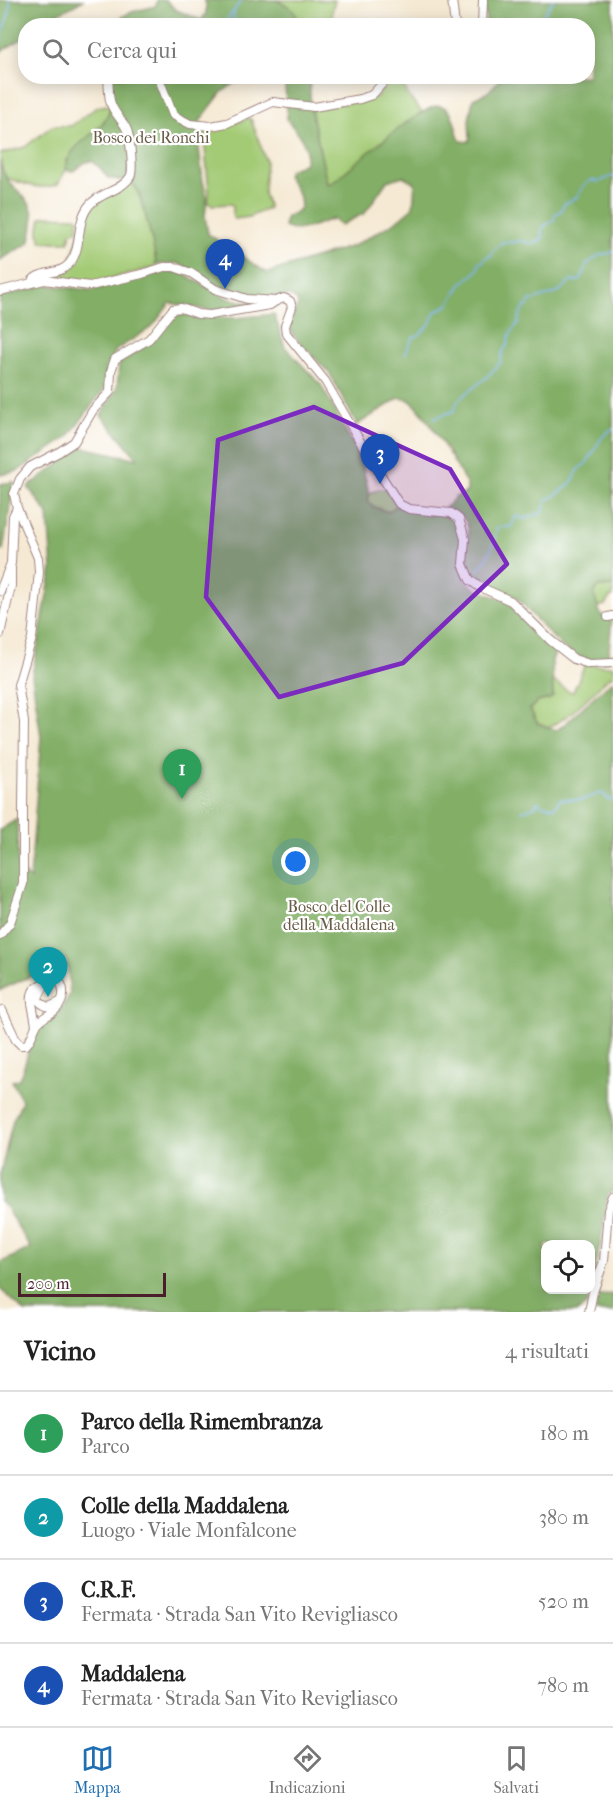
<!DOCTYPE html>
<html lang="it">
<head>
<meta charset="utf-8">
<style>
  body { margin:0; font-family:"IM FELL French Canon",serif; background:#f2f2f2; color:#222 }
  .controls { position:absolute; right:18px; bottom:18px; display:grid; overflow:hidden; border-radius:12px; box-shadow:0 3px 15px #0003 }
  .controls button { width:54px; height:54px; display:grid; place-items:center; padding:0; border:0; border-bottom:2px solid #e0e0e0; background:#fff; color:#222; font:30px sans-serif }
  .scale { position:absolute; left:18px; bottom:15px; width:148px; box-sizing:border-box; padding-left:6px; border:3px solid #4a1f2b; border-top:0; font-size:16px; line-height:21px; white-space:nowrap; color:#4a1f2b; -webkit-text-stroke:4px #fff; paint-order:stroke }
  .you { position:absolute; left:296px; top:862px; width:21px; height:21px; margin:-15px; border:4px solid #fff; border-radius:50%; background:#1a73e8; box-shadow:0 0 0 9px #1a73e833 }
  .badge { display:grid; place-items:center; width:39px; height:39px; border-radius:50%; background:#1f6fb2; color:#fff; font-size:20px; font-weight:700 }
  .pin { position:absolute; translate:-50% -50px; filter:drop-shadow(0 2px 3px #0008) }
  .pin::after { content:''; position:absolute; top:32px; width:21px; height:18px; background:inherit; clip-path:polygon(0 0,100% 0,50% 100%) }
  .list { margin:0; padding:0; list-style:none }
  h2 { display:flex; justify-content:space-between; align-items:center; height:78px; margin:0; padding:0 24px; font-size:26px }
  h2 small { font-size:20px; font-weight:400; color:#767676 }
  .list li { display:grid; grid-template-columns:39px 1fr auto; gap:18px; align-items:center; box-sizing:border-box; height:84px; padding:0 24px; border-top:2px solid #e0e0e0 }
  .list b { display:block; font-size:22px; white-space:nowrap }
  .list p { margin:0; font-size:20px; white-space:nowrap; color:#767676 }
  .list em { font-size:20px; font-style:normal; color:#767676 }
  .icon { flex:none; width:33px; height:33px; fill:none; stroke:currentColor; stroke-width:2; stroke-linecap:round; stroke-linejoin:round }
  .map { position:relative; flex:none; width:613px; height:1312px; overflow:hidden }
  .search { position:absolute; background:#fff; box-shadow:0 3px 15px #0003; left:18px; right:18px; top:18px; height:66px; display:flex; align-items:center; gap:15px; box-sizing:border-box; padding:0 21px; border-radius:24px; color:#767676; font-size:22px }
  .sheet { height:414px; background:#fff }
  nav { display:flex; justify-content:space-around; align-items:center; box-sizing:border-box; height:84px; border-top:2px solid #e0e0e0; background:#fff; font-size:16px; color:#767676 }
  nav a { display:grid; justify-items:center; gap:3px }
  nav .on { color:#1f6fb2 }
  .map>svg:first-child { display:block }
</style>
</head>
<body>
<div class="map">
<svg width="613" height="1312" viewBox="0 0 613 1312">
  <rect width="100%" height="100%" fill="#fff"/>
  <filter id="ink" filterUnits="userSpaceOnUse"><feTurbulence type="fractalNoise" baseFrequency=".0167" numOctaves="2"/><feDisplacementMap in="SourceGraphic" scale="12" xChannelSelector="R" yChannelSelector="G"/><feConvolveMatrix kernelMatrix="1 2 1 2 8 2 1 2 1" color-interpolation-filters="sRGB"/></filter>
  <filter id="wash" filterUnits="userSpaceOnUse"><feTurbulence type="fractalNoise" baseFrequency=".008" numOctaves="4" result="noise"/><feDisplacementMap in="SourceGraphic" scale="24" xChannelSelector="R" yChannelSelector="G"/><feGaussianBlur stdDeviation="1.35" result="paint"/><feColorMatrix in="noise" values="0 0 0 0 0 0 0 0 0 0 0 0 0 0 0 0 0 1.4 0 .05"/><feComposite in="paint" operator="in"/></filter>
  <g filter="url(#wash)">
    <rect width="100%" height="100%" fill="#f5e9d3"/>
    <g fill="#a3ca75" stroke="#767450" stroke-width="1.5">
      <path d="M275,0H335L332,12L334,25H301C297,12 287,5 275,0Z"/>
      <path d="M399,76L410,98L422,112L401,127L332,183L327,184L311,109L364,100L376,97L395,77Z"/>
      <path d="M107,105L110,108C104,129 81,145 66,161V170L58,184C40,192 24,183 6,178L1,168L0,154L25,147L52,126H71L97,107Z"/>
      <path d="M248,118L251,119L266,161L264,193L269,208L249,217L235,219L233,217V206L231,204L212,205L208,203L209,193L204,136L207,129L231,125Z"/>
      <path d="M131,183C141,190 156,252 156,265L153,268L87,284L58,279L60,274L67,270L85,217L93,205Z"/>
      <path d="M44,216L76,217L79,219L77,231L71,232L69,242H42C37,235 39,226 41,218Z"/>
      <path d="M385,488L398,505L388,512L374,507L368,502L369,493Z"/>
      <path d="M613,586V597H610L605,605L597,607C594,599 592,594 598,587Z"/>
      <path d="M585,665L613,666V676L608,678C589,695 572,717 548,727L538,724L530,709L537,702L550,699L553,695L552,681C560,683 564,691 573,692Z"/>
    </g>
    <g fill="#82ae66" stroke="#666648" stroke-width="1.5">
      <path d="M0,0H83C70,10 49,15 38,25L26,26L25,37L0,52Z"/>
      <path d="M157,0H166L176,10L201,20L206,14V3L204,0H275L287,5L294,11L301,25H114C129,8 137,12 156,6Z"/>
      <path d="M485,0H613V586L598,587L594,595L600,613L605,618H612L608,661C601,661 592,661 585,659C563,653 547,630 532,615C527,609 522,602 516,598C501,589 477,587 469,570C460,550 485,518 445,508L456,497L467,492V485C459,470 422,406 409,400C406,398 402,399 399,398L357,425L330,374L295,337L290,329V323L298,305L297,300L290,296L251,297L219,288L206,280L195,271L176,263L156,265C156,254 141,193 135,186C130,180 115,180 108,178L101,169L92,161L86,162L73,171L66,170C66,142 102,136 110,110C113,100 111,87 110,77H243L221,93L200,121L199,148L203,182L207,197L205,216L208,234L267,273L353,246L394,223L413,207L415,183L403,176L387,181L365,213L341,225L333,219C318,223 299,235 284,227L286,217L295,213L301,207L300,198L287,175L289,170L304,164C312,147 297,133 287,119C288,105 284,91 285,77H309L311,109L327,184L332,183C348,170 425,101 441,106C456,110 454,131 461,141L468,142L470,139L469,120L473,99L488,92L502,77L588,76V26L486,25Z"/>
      <path d="M0,161C8,201 46,189 29,243L0,260Z"/>
      <path d="M160,271L180,272L227,298L244,302L265,303L213,311L170,303L152,327L116,350L106,373L105,388L68,437L18,471L0,475V297L46,285L91,290L130,281Z"/>
      <path d="M173,314L236,318L274,314L285,347L321,385L356,450L362,464L369,493L368,502L374,507L388,512L398,505L449,516L458,522L462,533L461,566L465,580L475,589L504,600L513,606L557,650L552,660L553,696L550,699L537,702L530,709L538,724L557,730C577,716 592,695 613,681V1191L608,1194L601,1240L591,1286L590,1244H546V1290H590L587,1304L577,1312H25L0,1289V1263L31,1248L7,1209L0,1201V1175L13,1120L22,1101L12,1081L19,1079C33,1053 25,1023 59,1012L70,994L68,968L65,958L53,966L0,990V830L17,819L18,869L30,879L41,737L32,676L52,569L48,514L28,487L82,447L138,459L101,415L117,389L119,364L153,340Z"/>
      <path d="M14,482L3,550L0,549V484Z"/>
      <path d="M613,1294V1312H596V1297Z"/>
    </g>
    <g fill="none" stroke-linecap="round" stroke-linejoin="round">
      <g stroke="#82b7f0" stroke-width="1.5">
        <path d="M234,11V26"/>
        <path d="M222,26L242,0"/>
        <path d="M537,26L553,0"/>
        <path d="M0,47L3,31L10,10V0"/>
        <path d="M405,354L413,337L418,336L429,325L435,312L448,305L462,283L474,274L479,267L478,263L483,262L485,258L492,255V252L502,242C514,245 520,236 532,245L543,238V234L541,232L544,226L554,220L555,214L561,211L564,204L577,197L583,186L592,180L598,182L613,176"/>
        <path d="M434,418L454,411L458,400L487,377L500,363L503,351L507,346L510,334L518,323L520,314L524,307L528,306V303L530,301L557,293L571,281H580L585,271L586,265L599,255L611,253L613,251"/>
        <path d="M477,570C484,565 492,549 494,541C496,535 495,532 498,527H511L516,516L524,519L537,514H542L546,501C554,496 567,489 573,480C576,477 576,471 580,468C586,462 582,469 587,462C596,450 599,435 613,429"/>
        <path d="M522,811L534,807L538,802L542,805L555,807L560,799L581,800L601,793L605,795L606,799L610,800L613,798"/>
      </g>
    </g>
  </g>
  <g filter="url(#ink)">
    <g fill="none" stroke-linecap="round" stroke-linejoin="round">
      <defs>
        <g id="minor">
          <path d="M452,0L455,26"/>
          <path d="M482,26L483,0"/>
          <path d="M158,76L173,115L190,124L211,126L227,123L273,102L314,107L360,99L372,95L389,76"/>
          <path d="M31,283C38,269 59,277 70,263C82,248 76,226 86,210C95,193 121,192 130,177C134,172 130,134 126,128C122,120 114,113 111,104C108,96 109,85 108,76"/>
          <path d="M0,291L44,280L90,286L142,274L164,267H174L191,273L215,289L247,299L276,301L284,298L290,301L292,307L285,326L286,333L325,381L364,448L399,504L409,509L451,513L459,519L465,539L463,564L470,580L478,586L511,601L550,640L574,659L589,664L613,663"/>
          <path d="M0,591L11,563L13,516L17,508"/>
          <path d="M608,617L613,616"/>
          <path d="M0,634L11,586V568"/>
          <path d="M0,935L10,923L23,884V806L24,722L18,685L32,638L39,572L38,558L17,508L14,494L20,479L30,467L59,452L74,442L93,410L110,392L111,371L115,359L149,339L173,309L181,308L198,314L210,315L270,305L276,301"/>
          <path d="M46,983C40,995 31,1001 49,1007L60,1002"/>
          <path d="M2,1010L16,1040L21,1045H26C32,1039 33,1031 37,1024C41,1018 48,1016 53,1012C64,1004 67,988 57,979C21,987 33,1000 36,1026"/>
          <path d="M589,1312L593,1292L604,1261L608,1210L613,1197"/>
        </g>
      </defs>
      <use href="#minor" stroke="#a0847f" stroke-width="10"/>
      <use href="#minor" stroke="#fff" stroke-width="8"/>
    </g>
  </g>
  <path fill="#7b2cbf" fill-opacity="0.2" stroke="#7b2cbf" stroke-width="4.5" stroke-linejoin="round" d="M314,407L450,469L507,564L403,663L279,697L206,597L218,440Z"/>
  <g text-anchor="middle" dominant-baseline="central" stroke-width="4.5" stroke-linejoin="round" paint-order="stroke">
    <g font-size="16" fill="#695b45" stroke="#fff">
      <text x="151" y="137">Bosco dei Ronchi</text>
      <text x="339" y="906">Bosco del Colle<tspan x="339" dy="18">della Maddalena</tspan></text>
    </g>
  </g>
</svg>
<div class="controls">
<button><svg class="icon" aria-label="locate" viewBox="0 0 24 24"><circle cx="12" cy="12" r="6"/><path d="M12 2v4M12 18v4M2 12h4M18 12h4"/></svg></button>
</div>
<div class="scale">200 m</div>
<div class="you"></div>
<div class="pin badge" style="left:182px;top:799px;background:#2e9e5b">1</div>
<div class="pin badge" style="left:48px;top:997px;background:#0f9aa8">2</div>
<div class="pin badge" style="left:380px;top:484px;background:#1a4fb4">3</div>
<div class="pin badge" style="left:225px;top:289px;background:#1a4fb4">4</div>
<div class="search"><svg class="icon" aria-label="search" viewBox="0 0 24 24"><circle cx="10" cy="10" r="6"/><path d="M15 15l6 6"/></svg>Cerca qui</div>
</div>
<section class="sheet">
<h2>Vicino<small>4 risultati</small></h2>
<ul class="list">
<li><span class="badge" style="background:#2e9e5b">1</span><div><b>Parco della Rimembranza</b><p>Parco</p></div><em>180 m</em></li>
<li><span class="badge" style="background:#0f9aa8">2</span><div><b>Colle della Maddalena</b><p>Luogo · Viale Monfalcone</p></div><em>380 m</em></li>
<li><span class="badge" style="background:#1a4fb4">3</span><div><b>C.R.F.</b><p>Fermata · Strada San Vito Revigliasco</p></div><em>520 m</em></li>
<li><span class="badge" style="background:#1a4fb4">4</span><div><b>Maddalena</b><p>Fermata · Strada San Vito Revigliasco</p></div><em>780 m</em></li>
</ul>
</section>
<nav>
<a class="on"><svg class="icon" aria-label="map" viewBox="0 0 24 24"><path d="M3 6l6-2 6 2 6-2v14l-6 2-6-2-6 2zM9 4v14M15 6v14"/></svg>Mappa</a>
<a><svg class="icon" aria-label="directions" viewBox="0 0 24 24"><path d="M12 3l9 9-9 9-9-9zM9 14v-3h6M13 9l2 2-2 2"/></svg>Indicazioni</a>
<a><svg class="icon" aria-label="saved" viewBox="0 0 24 24"><path d="M7 4h10v16l-5-4-5 4z"/></svg>Salvati</a>
</nav>
</body>
</html>
